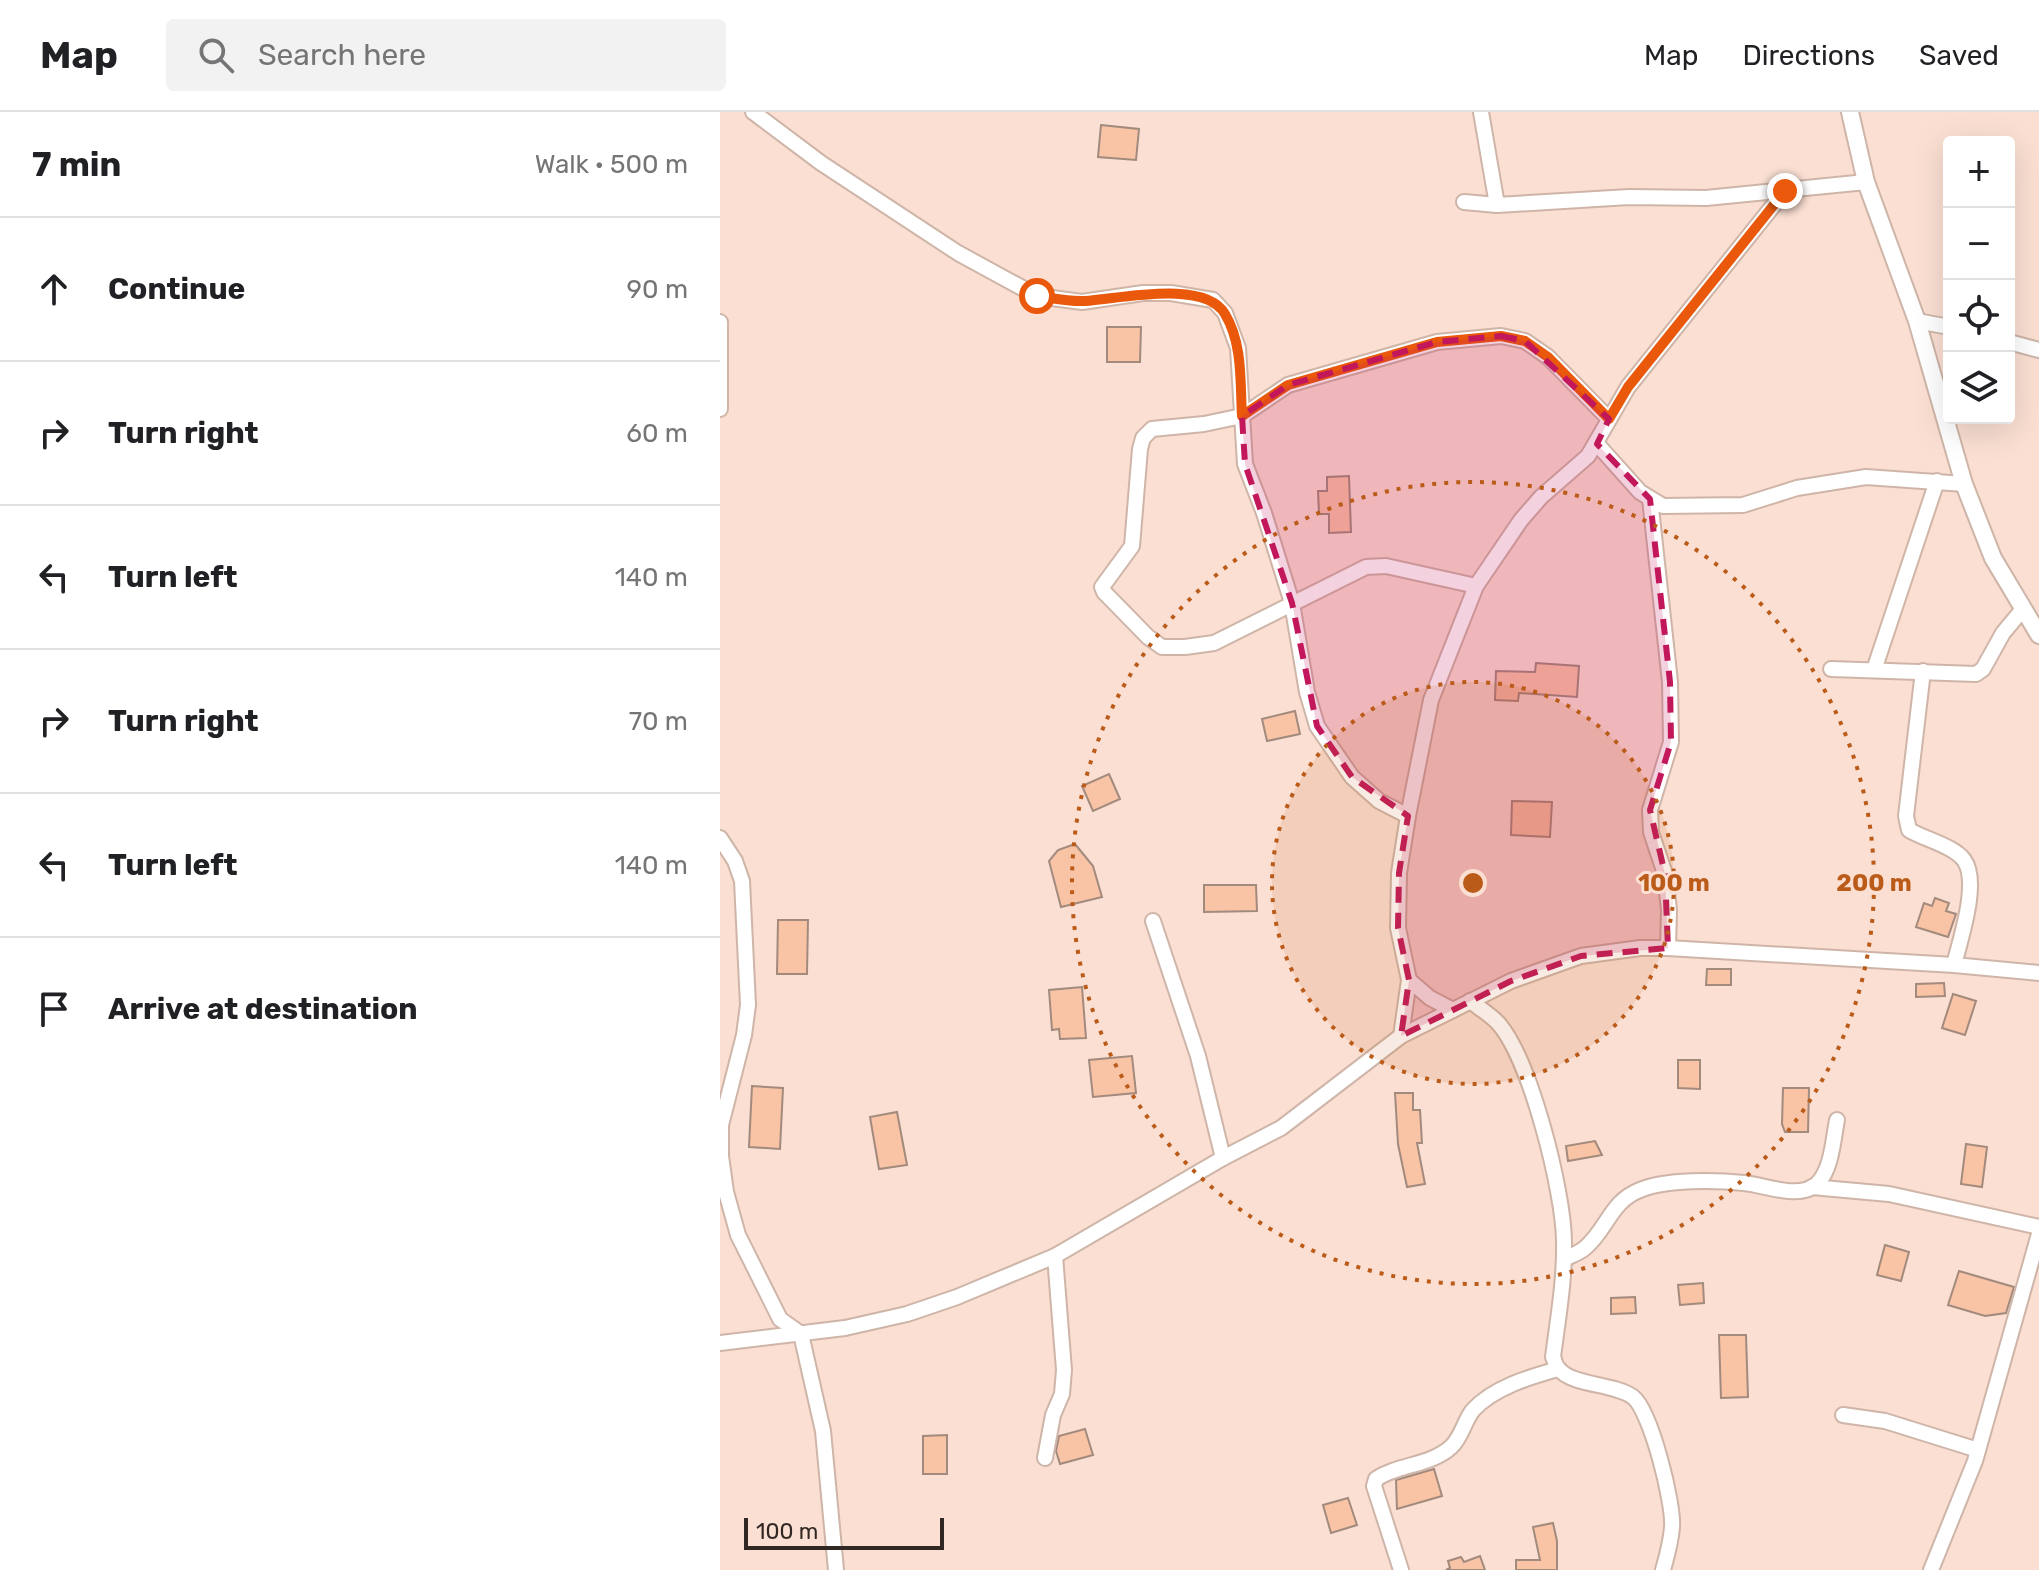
<!DOCTYPE html>
<html lang="en">
<head>
<meta charset="utf-8">
<style>
  body { margin:0; font-family:Rubik,sans-serif; background:#f2f2f2; color:#202124 }
  .controls { position:absolute; right:24px; top:24px; display:grid; overflow:hidden; border-radius:8px; box-shadow:0 8px 32px #0002 }
  .controls button { width:72px; height:72px; display:grid; place-items:center; padding:0; border:0; border-bottom:2px solid #e0e0e0; background:#fff; color:#202124; font:40px sans-serif }
  .scale { position:absolute; left:24px; bottom:20px; width:200px; box-sizing:border-box; padding-left:8px; border:4px solid #322823; border-top:0; font-size:22px; line-height:28px; white-space:nowrap; color:#322823; -webkit-text-stroke:6px #fadfd2; paint-order:stroke }
  .stop { position:absolute; width:24px; height:24px; margin:-18px; border:6px solid #ea580c; border-radius:50%; background:#fff }
  .stop.end { background:#ea580c; border-color:#fff; box-shadow:0 2px 8px #0008 }
  .list { margin:0; padding:0; list-style:none }
  h2 { display:flex; justify-content:space-between; align-items:center; height:104px; margin:0; padding:0 32px; font-size:34px }
  h2 small { font-size:26px; font-weight:400; color:#757577 }
  .list li { display:grid; grid-template-columns:52px 1fr auto; gap:24px; align-items:center; box-sizing:border-box; height:144px; padding:0 32px; border-top:2px solid #e0e0e0 }
  .list b { display:block; font-size:30px; white-space:nowrap }
  .list em { font-size:26px; font-style:normal; color:#757577 }
  .icon { flex:none; width:44px; height:44px; fill:none; stroke:currentColor; stroke-width:2; stroke-linecap:round; stroke-linejoin:round }
  .map { position:relative; flex:none; width:1319px; height:1458px; overflow:hidden }
  header { display:flex; align-items:center; gap:48px; box-sizing:border-box; height:112px; padding:0 40px; background:#fff; border-bottom:2px solid #e0e0e0 }
  header strong { font-size:38px }
  nav { display:flex; gap:44px; margin-inline-start:auto; font-size:28px }
  .search { width:560px; height:72px; background:#f2f2f2; display:flex; align-items:center; gap:20px; box-sizing:border-box; padding:0 28px; border-radius:8px; color:#757577; font-size:30px }
  main { display:flex }
  aside { flex:1; background:#fff }
  .map>svg:first-child { display:block }
</style>
</head>
<body>
<header>
<strong>Map</strong>
<div class="search"><svg class="icon" aria-label="search" viewBox="0 0 24 24"><circle cx="10" cy="10" r="6"/><path d="M15 15l6 6"/></svg>Search here</div>
<nav><a>Map</a><a>Directions</a><a>Saved</a></nav>
</header>
<main>
<aside>
<h2>7 min<small>Walk · 500 m</small></h2>
<ul class="list">
<li><svg class="icon" aria-label="ahead" viewBox="0 0 24 24"><path d="M12 20V5M6 11l6-6 6 6"/></svg><div><b>Continue</b></div><em>90 m</em></li>
<li><svg class="icon" aria-label="right" viewBox="0 0 24 24"><path d="M7 20v-9h11M14 6l5 5-5 5"/></svg><div><b>Turn right</b></div><em>60 m</em></li>
<li><svg class="icon" aria-label="left" viewBox="0 0 24 24"><path d="M17 20v-9H6M10 6l-5 5 5 5"/></svg><div><b>Turn left</b></div><em>140 m</em></li>
<li><svg class="icon" aria-label="right" viewBox="0 0 24 24"><path d="M7 20v-9h11M14 6l5 5-5 5"/></svg><div><b>Turn right</b></div><em>70 m</em></li>
<li><svg class="icon" aria-label="left" viewBox="0 0 24 24"><path d="M17 20v-9H6M10 6l-5 5 5 5"/></svg><div><b>Turn left</b></div><em>140 m</em></li>
<li><svg class="icon" aria-label="arrive" viewBox="0 0 24 24"><path d="M6 21V4h12l-3 4 3 4H6"/></svg><div><b>Arrive at destination</b></div></li>
</ul>
</aside>
<div class="map">
<svg width="1319" height="1458" viewBox="0 0 1319 1458">
  <rect width="100%" height="100%" fill="#fadfd2"/>
  <g fill="#f9c3a6" stroke="#a28a7d" stroke-width="2">
    <path d="M381,13L419,17L416,48L378,45Z"/>
    <path d="M387,215H421L420,250H387Z"/>
    <path d="M629,364L631,420L609,421V402H599L598,379H607V365Z"/>
    <path d="M816,551L859,554L857,585L799,581L798,589L775,588L776,559L815,560Z"/>
    <path d="M575,599L580,622L547,629L542,607Z"/>
    <path d="M389,662L400,687L373,699L362,674Z"/>
    <path d="M792,689L832,690L830,725L791,723Z"/>
    <path d="M355,732L373,754L382,785L341,795L329,749L338,738Z"/>
    <path d="M484,773H536L537,799L484,800Z"/>
    <path d="M1215,786L1229,791L1226,799L1236,802L1228,825L1196,815L1204,791L1212,794Z"/>
    <path d="M58,808H88L87,862H57Z"/>
    <path d="M987,857H1011V873H986Z"/>
    <path d="M1224,871L1225,884L1196,885V872Z"/>
    <path d="M362,875L366,926L340,927L339,917L332,918L329,878Z"/>
    <path d="M1233,882L1256,889L1245,923L1222,916Z"/>
    <path d="M412,944L416,981L373,985L369,948Z"/>
    <path d="M958,948H980V977L958,976Z"/>
    <path d="M32,974L63,976L60,1037L29,1035Z"/>
    <path d="M1063,976H1089L1088,1020H1065L1062,1012Z"/>
    <path d="M675,981H693V998H700L702,1031H697L705,1072L687,1075L678,1032Z"/>
    <path d="M177,1000L187,1053L159,1057L150,1005Z"/>
    <path d="M875,1029L882,1043L848,1049L846,1034Z"/>
    <path d="M1246,1032L1267,1035L1262,1075L1241,1072Z"/>
    <path d="M1165,1133L1189,1140L1181,1169L1157,1163Z"/>
    <path d="M1239,1159L1294,1175L1286,1201L1265,1204L1228,1193Z"/>
    <path d="M983,1171L984,1191L960,1193L958,1173Z"/>
    <path d="M915,1185L916,1201L891,1202V1186Z"/>
    <path d="M999,1223H1026L1028,1285L1001,1286Z"/>
    <path d="M365,1317L373,1343L340,1352L336,1339L339,1324Z"/>
    <path d="M227,1323V1362H203V1324Z"/>
    <path d="M714,1357L722,1384L677,1397L676,1368Z"/>
    <path d="M628,1386L637,1413L611,1421L603,1393Z"/>
    <path d="M833,1411L837,1429V1458H796V1448H820L813,1415Z"/>
    <path d="M760,1444L765,1458H726L730,1456L728,1449L741,1445L744,1450Z"/>
  </g>
  <g fill="none" stroke-linecap="round" stroke-linejoin="round">
    <defs>
      <g id="minor">
        <path d="M33,0L101,51L238,141L317,184L362,190L423,181H451L493,188L505,201L518,236L525,352L544,401L572,491L587,580L597,614L632,665L659,689L688,704"/>
        <path d="M761,0L777,93"/>
        <path d="M744,90L777,93L909,85L986,86L1146,70"/>
        <path d="M1197,209L1229,215"/>
        <path d="M0,210V297"/>
        <path d="M1289,230L1319,238"/>
        <path d="M877,332L920,380L943,394L1023,393L1077,376L1146,365L1244,372"/>
        <path d="M930,387L950,570L951,630L930,698L931,720L945,762L949,798L948,836"/>
        <path d="M756,474L666,454L646,455L494,531L465,535H442L428,525L384,480L382,475L412,434L420,337L423,326L432,317L484,312L522,304L568,273L717,230L781,224L805,229L828,245L889,307"/>
        <path d="M1111,557L1256,562L1263,557L1283,521L1303,497"/>
        <path d="M1154,558L1217,369"/>
        <path d="M1203,559L1186,704L1189,718C1204,727 1234,734 1244,748C1260,770 1240,828 1234,853"/>
        <path d="M0,726L15,749L22,769L28,893L24,923L1,1013V1044L6,1080L18,1123L60,1207L81,1222L103,1319L116,1458"/>
        <path d="M433,809L478,944L503,1046"/>
        <path d="M689,868L710,886L733,898"/>
        <path d="M750,889C759,896 771,903 779,912C811,950 843,1078 844,1128C845,1167 838,1206 833,1245C835,1249 835,1253 838,1256C851,1274 894,1271 913,1285C931,1299 954,1392 952,1415C951,1429 947,1444 943,1458"/>
        <path d="M681,924L689,868L678,816L679,761L688,704L711,588L756,474L801,408L821,385L868,344L908,275L1065,79"/>
        <path d="M1092,1075L1169,1082L1319,1115"/>
        <path d="M844,1147C852,1143 860,1141 866,1135C887,1117 891,1089 920,1078C946,1067 996,1068 1024,1071C1045,1073 1079,1088 1097,1072C1112,1057 1113,1028 1117,1008"/>
        <path d="M0,1231L125,1216L187,1202L237,1185L335,1144L503,1046L561,1016L681,924L791,869L861,844L920,836H948L1234,853L1319,861"/>
        <path d="M1123,1303L1165,1309L1258,1338"/>
        <path d="M325,1346L333,1303L342,1282L344,1258L335,1144"/>
        <path d="M681,1458L654,1374L656,1367C678,1352 710,1354 731,1335C742,1325 744,1309 753,1298C774,1275 810,1265 838,1257"/>
        <path d="M1211,1458L1255,1349L1319,1122"/>
      </g>
      <path id="tertiary" d="M1130,0L1146,70L1197,209L1244,372L1273,446L1319,523"/>
    </defs>
    <use href="#minor" stroke="#ceb5a8" stroke-width="18"/>
    <use href="#tertiary" stroke="#ceb5a8" stroke-width="20"/>
    <use href="#minor" stroke="#fff" stroke-width="14"/>
    <use href="#tertiary" stroke="#fff" stroke-width="16"/>
  </g>
  <g fill="none" stroke-linecap="round" stroke-linejoin="round">
    <path stroke="#ea580c" stroke-width="10" d="M317,184C332,186 350,190 365,189C399,187 485,167 505,202C523,232 520,270 522,304L568,273L717,230L781,224L805,229L828,245L889,307L908,275L1065,79"/>
  </g>
  <path fill="#c2185b" fill-opacity="0.2" stroke="#c2185b" stroke-width="6" stroke-dasharray="16 10" stroke-linejoin="round" d="M781,224L805,229L889,307L877,332L930,387L950,570L951,630L930,698L945,762L948,836L861,844L791,869L681,924L689,868L678,816L679,761L688,704L632,665L597,614L572,491L525,352L522,304L568,273L717,230Z"/>
  <circle cx="753" cy="771" r="201" fill="#bb5b19" fill-opacity=".12"/>
  <g fill="none" stroke="#bb5b19" stroke-width="4" stroke-dasharray="4 8">
    <circle cx="753" cy="771" r="201"/>
    <circle cx="753" cy="771" r="401"/>
  </g>
  <circle cx="753" cy="771" r="12" fill="#bb5b19" stroke="#fadfd2" stroke-width="4"/>
  <g font-size="24" text-anchor="middle" font-weight="bold" fill="#bb5b19" stroke="#fadfd2" stroke-width="6" stroke-linejoin="round" paint-order="stroke">
    <text x="954" y="779">100 m</text>
    <text x="1154" y="779">200 m</text>
  </g>
</svg>
<div class="controls">
<button>+</button>
<button>−</button>
<button><svg class="icon" aria-label="locate" viewBox="0 0 24 24"><circle cx="12" cy="12" r="6"/><path d="M12 2v4M12 18v4M2 12h4M18 12h4"/></svg></button>
<button><svg class="icon" aria-label="layers" viewBox="0 0 24 24"><path d="M12 4l9 5-9 5-9-5zM3 14l9 5 9-5"/></svg></button>
</div>
<div class="scale">100 m</div>
<div class="stop" style="left:317px;top:184px"></div>
<div class="stop end" style="left:1065px;top:79px"></div>
</div>
</main>
</body>
</html>
